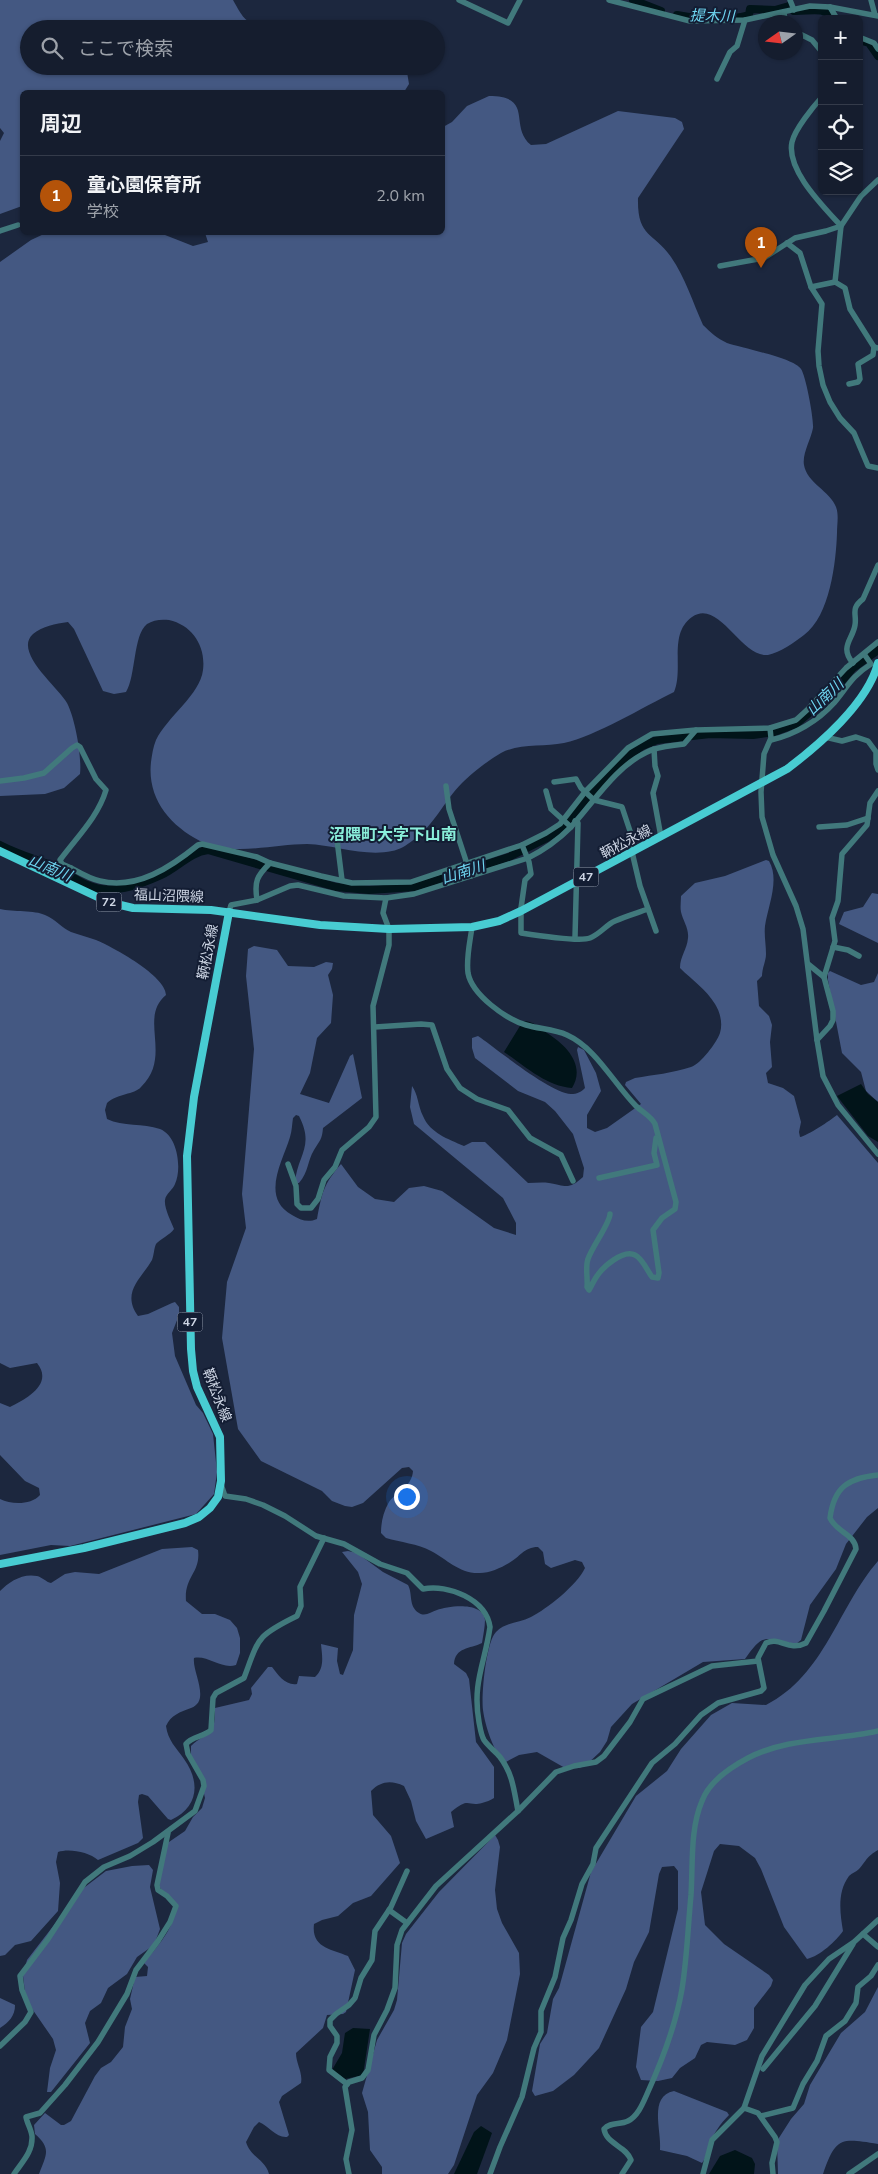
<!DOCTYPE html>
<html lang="ja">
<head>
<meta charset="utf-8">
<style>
  body { margin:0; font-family:"Nunito Sans","Noto Sans JP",sans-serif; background:#1e2636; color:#f1f3f6 }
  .controls { position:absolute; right:15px; top:15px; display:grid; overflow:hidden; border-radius:8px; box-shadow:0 1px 4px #0004 }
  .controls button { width:45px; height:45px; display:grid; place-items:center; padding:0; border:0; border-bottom:1px solid #343b4a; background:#151d2e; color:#f1f3f6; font:25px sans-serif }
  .compass { position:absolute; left:758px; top:15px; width:45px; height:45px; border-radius:50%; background:#151d2e; box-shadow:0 1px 4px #0004; rotate:256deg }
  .you { position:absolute; left:406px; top:1496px; width:18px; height:18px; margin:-12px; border:4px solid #fff; border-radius:50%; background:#1a73e8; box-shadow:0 0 0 8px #1a73e833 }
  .badge { display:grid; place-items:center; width:32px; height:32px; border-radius:50%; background:#b45309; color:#fff; font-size:16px; font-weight:700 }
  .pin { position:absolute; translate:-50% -41px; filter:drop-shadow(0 1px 2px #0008) }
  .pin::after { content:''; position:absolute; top:26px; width:18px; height:15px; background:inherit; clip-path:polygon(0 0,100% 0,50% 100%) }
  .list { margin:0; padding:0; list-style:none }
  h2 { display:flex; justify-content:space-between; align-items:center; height:65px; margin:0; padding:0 20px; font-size:21px }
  h2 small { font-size:16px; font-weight:400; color:#9da2aa }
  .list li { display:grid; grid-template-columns:32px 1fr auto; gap:15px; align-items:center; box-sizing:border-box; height:80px; padding:0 20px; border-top:1px solid #343b4a }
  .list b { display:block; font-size:19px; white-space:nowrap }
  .list p { margin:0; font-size:16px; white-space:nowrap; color:#9da2aa }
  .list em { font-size:16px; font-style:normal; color:#9da2aa }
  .icon { flex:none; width:28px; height:28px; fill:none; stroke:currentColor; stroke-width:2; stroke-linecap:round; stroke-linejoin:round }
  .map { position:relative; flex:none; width:878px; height:2174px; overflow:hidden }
  .search { position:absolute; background:#151d2e; box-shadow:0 1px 4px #0004; left:20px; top:20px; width:425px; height:55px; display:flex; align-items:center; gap:12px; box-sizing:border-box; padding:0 18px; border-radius:28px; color:#9da2aa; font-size:19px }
  .panel { position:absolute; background:#151d2e; box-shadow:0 1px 4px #0004; left:20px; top:90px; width:425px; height:145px; border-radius:8px }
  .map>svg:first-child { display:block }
</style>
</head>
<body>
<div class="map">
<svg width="878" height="2174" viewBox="0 0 878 2174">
  <rect width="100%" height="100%" fill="#1c273e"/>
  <g fill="#445882">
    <path d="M0,0H233C247,25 246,23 274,25L277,29H29V66H403L407,72L409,84L404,92H22V206L0,214V141L4,133L0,128Z"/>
    <path d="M489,96C535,96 508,126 531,145L546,144L618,111L675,118L682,122L684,129L638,198C637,238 654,232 671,257C685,277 693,303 703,325C710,332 718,339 727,343C742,348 794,358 801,369C806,376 814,420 813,428C811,439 802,454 804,465C807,483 830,491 836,507C839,515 837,524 837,533C836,562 830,616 804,635C795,642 779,653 768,655C741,658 719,598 692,617C668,634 684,669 674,692C643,707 596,736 564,743C544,747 520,743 501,753C490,759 471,774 462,783C444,801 434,826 412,841C407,845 399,850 392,851C365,857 335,845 307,844C273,844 232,857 200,841C169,825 147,798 151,762C152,755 153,747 156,740C167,717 200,695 203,670C206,646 192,625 169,620C161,619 153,620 147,624C133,635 136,676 126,692L114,694L103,691L74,629L68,622C55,624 43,626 33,634C13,652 58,687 67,703C75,718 82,757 80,774L64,788L45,794L0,796V262L31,240L46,233H160L193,246L208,242L205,233L442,232L443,127L452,122L467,106Z"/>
    <path d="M766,860L769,861C780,880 768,906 765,926C764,935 766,944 766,954C766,961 762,968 762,976L757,981L759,1006L769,1016L772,1025L770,1042L772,1067L766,1073L768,1083L783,1088L794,1096L801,1122L799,1132L800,1137C807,1136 831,1120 837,1115L878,1163V1508L867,1517L846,1544L836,1569L810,1605L801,1640L796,1644C765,1638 764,1632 745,1659L703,1662L632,1704L611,1727L607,1741L600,1752L585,1766L579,1768H565L537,1752L519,1755L504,1763C494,1752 485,1726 483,1710C481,1696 486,1642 496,1632C506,1622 519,1623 531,1617C547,1609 577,1585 585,1568L582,1562L575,1560L551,1568L545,1564L543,1552L538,1547C524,1547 520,1557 509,1563C501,1568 489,1573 480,1573C459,1574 447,1559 431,1551C418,1544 400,1542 386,1538L381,1533C381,1523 383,1512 389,1502C397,1491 412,1487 413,1471L409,1467L402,1468L363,1503L352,1507L345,1506L332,1501L322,1491L261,1461L238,1429L222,1338L227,1282L246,1228L242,1194L254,1049L246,976L248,949L254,946L277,950L288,966L314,967L326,962L333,963L332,969L328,975L333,995L331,1023L317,1038L310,1073L300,1094L329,1103L350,1056L353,1054L362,1098L323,1128C322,1140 320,1140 314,1150C307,1162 309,1171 299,1183H295C297,1155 315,1147 299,1116L296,1115L293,1118C292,1124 292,1131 290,1137C283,1161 260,1197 292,1215C300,1220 308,1223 317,1219C322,1193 323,1185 341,1164L358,1187L375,1199L394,1202L409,1188L424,1186L442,1191L494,1228L516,1235V1223L503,1198L414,1124L410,1107L412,1086C418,1094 418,1106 423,1116C430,1133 448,1139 464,1146L472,1142H485L528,1183C535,1183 542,1182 549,1183C566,1186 569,1190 583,1177L584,1168L573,1134L555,1111L545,1102L518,1091L475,1058L472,1048V1038L478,1036L481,1038C499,1051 551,1093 571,1094C577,1094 581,1092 585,1088L577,1050L578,1047L584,1050L596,1073L601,1091L587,1115V1128L595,1132L607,1128L641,1104L625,1085L626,1082L635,1078C653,1075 673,1073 691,1067C701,1064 717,1042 720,1033C723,1023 720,1012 715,1004C706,989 692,980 680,968C680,956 687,950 688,938C689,928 683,921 681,912C680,907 681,901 681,896L695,883L725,876Z"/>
    <path d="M872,893L878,894V943L839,924L844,912L863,907Z"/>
    <path d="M0,909C13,912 35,910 45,915C55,919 62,928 71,932C79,935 88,937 96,940C113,947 166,976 166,995C138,1018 173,1056 141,1087C134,1095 118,1093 107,1103L105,1110L107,1119C123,1127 143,1123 160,1129C178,1136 182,1169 175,1184C173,1190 166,1193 165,1200C164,1208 171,1221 174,1229C170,1235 160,1239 156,1244C154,1248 154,1255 152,1260C141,1279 121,1292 138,1316L148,1314L172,1303L175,1302L179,1307V1315L172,1333L175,1356L196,1405L203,1413L213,1434L217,1472L214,1494L196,1514L70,1546L51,1545L0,1555V1499C12,1505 31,1505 40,1495L39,1488L25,1481L0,1455V1403L10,1407C26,1399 54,1384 37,1363L10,1368L0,1363Z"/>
    <path d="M830,971L861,985L874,982L878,973V1102L866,1091L861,1072L842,1053L828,980V973Z"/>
    <path d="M192,1547L198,1550C201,1573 184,1576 186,1601L202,1614H215L230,1620L237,1628L240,1638V1653L236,1665C222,1670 208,1655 194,1658C192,1672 211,1701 191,1708C180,1712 171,1715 166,1726C168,1741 176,1747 184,1759C201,1783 198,1807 171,1820L168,1819L148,1796L142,1794L139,1795L138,1802L143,1838L138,1843L98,1860C89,1852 69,1848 58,1852L56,1862L60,1883L58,1911L31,1941L15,1945L5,1955L0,1956V1591C9,1582 22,1573 37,1576C42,1577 46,1582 51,1583L65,1574L75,1572L99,1574L162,1549Z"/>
    <path d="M348,1551L357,1553L383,1572L408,1585C413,1594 408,1606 419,1613C425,1617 431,1612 437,1610C448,1606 483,1601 485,1620C485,1627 483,1636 482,1643C470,1649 455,1647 454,1664L466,1673L469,1679L476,1742L494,1767V1798C491,1800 486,1802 482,1803C467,1807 470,1796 451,1812L454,1827L426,1839L416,1821L411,1801L404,1786C391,1780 381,1781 371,1791L373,1815L391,1836L400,1863L371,1896L353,1903L338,1916L322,1920L314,1924C311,1948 332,1949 348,1956L355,1970L346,2012L343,2014L327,2015L323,2028L296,2053C296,2064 303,2072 301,2083L282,2096L279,2102L289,2135L287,2137C276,2138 269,2126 259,2122L254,2127L246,2142C251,2158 265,2159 269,2174H39C46,2155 52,2149 35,2134L34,2125L45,2113L61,2125H64L71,2121L95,2076L101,2068L111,2062L123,2047L125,2027L132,2009L130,1999L135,1977L147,1976L148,1967L144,1963C158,1945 172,1932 176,1908L163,1894L159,1885L166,1844L185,1831L193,1817L202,1808L205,1798L200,1776L191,1756V1746C208,1730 215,1740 215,1708L249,1700L252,1694L251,1688L268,1667H272C278,1675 286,1686 297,1684L299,1676L315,1677C325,1668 322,1656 321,1644L338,1648L337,1661L340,1674L343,1675L353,1650L354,1615L362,1584L358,1572L342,1552Z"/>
    <path d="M878,1561V1850C866,1857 867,1860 859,1869C856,1872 852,1873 849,1876C837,1892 840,1913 843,1931C836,1941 820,1956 807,1959L784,1927L761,1869L755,1858L739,1846L720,1844L714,1851L701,1892L705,1925L724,1944L769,1975L773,1980L771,1986L754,2008V2028L747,2040L735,2045L707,2042L701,2045L695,2058L680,2068L672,2078L658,2081L641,2080L636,2067L641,2027L653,2012L678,1909V1871L674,1866L662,1867L659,1874L649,1932L634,1962L626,1989L599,2048L574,2075L553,2091L535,2096L532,2091L540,2044L547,2033L553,1999L559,1988L591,1872L636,1796L667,1771L681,1749L711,1715L732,1703L766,1705C825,1675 838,1607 878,1561Z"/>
    <path d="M495,1835L498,1840L500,1847L495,1890L497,1909L502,1923L519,1953L520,1974L507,2040L493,2073L477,2095L454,2165L448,2174H382V2167L370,2150L368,2112L362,2093L377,2040L394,2010L397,2000L402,1943L406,1934L439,1892Z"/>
    <path d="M149,1865L153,1870L150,1887L160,1929L154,1945L137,1957L127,1974L108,1988L101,2003L90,2011L85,2023L90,2043L51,2092H47L50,2068L56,2050L53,2039L26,2000L23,1976L27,1960L81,1890L106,1871L132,1866Z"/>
    <path d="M878,1987V2144C840,2138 836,2137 823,2174H778L777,2141L791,2119L804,2104L810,2085L841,2033L865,2012Z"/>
    <path d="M0,1998L15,2005C15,2016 9,2022 0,2028Z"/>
    <path d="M674,2091L727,2112L729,2115C720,2124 714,2133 709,2145C706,2152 707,2157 702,2163L687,2156L660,2150C662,2131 648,2096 674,2091Z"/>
  </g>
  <g fill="#011419">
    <path d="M523,1021C533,1021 539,1027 547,1033C566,1045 586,1065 572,1088C546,1086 525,1066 504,1052Z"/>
    <path d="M861,1084L868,1094L878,1102V1142L868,1136L837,1096Z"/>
    <path d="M353,2028L370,2029L363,2075L345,2079L332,2070L342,2053L345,2033Z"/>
    <path d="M481,2126L492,2133L477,2174H454L474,2132Z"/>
    <path d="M735,2150L752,2158L755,2164L754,2174H709L720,2156Z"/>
  </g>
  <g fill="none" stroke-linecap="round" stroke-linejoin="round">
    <g stroke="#011419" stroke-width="8">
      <path d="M633,0L661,11"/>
      <path d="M794,11C808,12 824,5 834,19"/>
      <path d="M677,15C699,19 727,21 749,15L750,9L775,10L789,6"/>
      <path d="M859,40L869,43L878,56"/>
      <path d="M0,845C17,854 35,859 53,866C65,871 75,880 87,885C111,896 139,885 161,875C177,868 190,852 208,850L336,887L369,890L415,887L509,857L545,839L558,831L593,791L630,755L642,746L657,740L710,734L753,735L774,732L796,724L828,697L853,668L878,650"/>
    </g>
    <g stroke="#41797c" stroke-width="5.5">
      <path d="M459,0L508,23L520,0"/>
      <path d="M609,0L690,21L745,20L810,6L830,7L878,16"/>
      <path d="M790,0L794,10"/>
      <path d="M871,0L875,15"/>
      <path d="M830,7L837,19"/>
      <path d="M784,12L785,22"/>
      <path d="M796,32L812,40L822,52"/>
      <path d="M859,37L874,43L878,49"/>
      <path d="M717,79L730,52L737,46L745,20"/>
      <path d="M0,231L18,225"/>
      <path d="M787,243L800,253L811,287L822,304L818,351L819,366L823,385L830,402L840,418L854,433L868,466L878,468"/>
      <path d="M720,266L764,258L795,238L826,231L841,226C823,206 786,170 792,142C795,129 813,107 822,97"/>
      <path d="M835,282L841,226L861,196L878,180"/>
      <path d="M811,287L835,282L845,288L850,309L874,347L878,348"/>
      <path d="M849,384L858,382L860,379L858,364L873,355L874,347"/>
      <path d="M853,663C839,647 853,639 855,625C857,614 850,609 863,599L878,565"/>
      <path d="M770,728L771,738L764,754L761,792L762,817L773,855L796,906L803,929L817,1040L823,1076L838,1105L878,1154"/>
      <path d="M825,737L842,741L856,737L868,741L876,752V764L878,770"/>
      <path d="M771,740C794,735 818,721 834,703C848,686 852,676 871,664L864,654"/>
      <path d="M654,749L655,766L658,776L653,793L661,837"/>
      <path d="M0,781L24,778L44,773L72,748L77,745L80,747L96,779L106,790C98,817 77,837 60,860L62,864L71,868L66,882"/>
      <path d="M554,782L576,779L581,788L594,800L622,807L632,837L634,851"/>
      <path d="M446,786L449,809L471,876"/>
      <path d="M546,791L551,809L571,827"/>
      <path d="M819,827L847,825L868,818"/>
      <path d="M337,840L342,880"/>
      <path d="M522,845L529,862L531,874L525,880L521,908V933C534,935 580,942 590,938C600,934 606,925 615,921C626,916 637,913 648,909"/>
      <path d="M632,852L640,886L656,931"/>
      <path d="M71,868C80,873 90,879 100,881C137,890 171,867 198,845L202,844L257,857L270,863L321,876L352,883L411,882L522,845L546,833L560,824L585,792L628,748L652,734L696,730"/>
      <path d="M257,900C254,881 257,876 270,863"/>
      <path d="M229,912L231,905L257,900L290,886L298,885L344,896L386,898L414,894L528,858C544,850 558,840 571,827C594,802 615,767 647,752C658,746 672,746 684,744L696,730L770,728L796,720L807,710L846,668L878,642"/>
      <path d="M472,927C470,942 466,958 468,973C472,995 506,1019 526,1025C539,1029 554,1029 567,1035C596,1048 614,1084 636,1106C642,1112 651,1116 655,1124L676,1202L675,1209L662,1218L653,1230L659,1273L658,1278L652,1277C647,1270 642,1258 635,1255C623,1249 603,1267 597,1276C594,1280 592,1285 589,1290L587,1287C588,1279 585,1267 588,1259C592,1247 610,1223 610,1214"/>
      <path d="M575,937L578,823L575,821"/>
      <path d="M833,947L848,950L859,956"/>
      <path d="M808,964L824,977"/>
      <path d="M375,1027L421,1024L432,1025L447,1069L460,1088L477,1099L508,1110L530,1138L561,1155L573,1181"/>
      <path d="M817,1040L830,1026L833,1020V1011L824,977L835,941L832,918L838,901L842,854L867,825L870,803L878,791"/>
      <path d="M288,1164L296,1186L297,1204L301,1208H311L318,1199L324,1180L335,1167L342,1150L369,1127L376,1117L373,1006L389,945V929L383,913L386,898"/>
      <path d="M599,1178L657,1165L654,1153L656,1138"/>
      <path d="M221,1484L225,1496L246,1499L263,1505L285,1516L316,1536L344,1544L380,1564L407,1573L423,1589C448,1584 486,1599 490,1627C485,1663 472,1683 479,1722C480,1727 481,1735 484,1740C488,1746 495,1751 500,1757C513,1774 514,1791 518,1811"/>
      <path d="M389,1910L407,1923"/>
      <path d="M863,1934L878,1947"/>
      <path d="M0,2046L25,2022L31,2012L22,1990L20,1976L48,1939L85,1882L104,1867L130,1856L153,1842L195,1811L204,1786L203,1780L188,1754L186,1744C192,1736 204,1737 211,1730L213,1698L216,1693L244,1678C259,1638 256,1636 297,1616L301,1606L300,1587L324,1538"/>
      <path d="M763,2069L815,2006L853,1944"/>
      <path d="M347,2084L329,2070L330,2057L337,2043V2036L330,2026V2020L336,2014L349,2005L355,1998L361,1978L372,1960L375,1931L391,1907L407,1871"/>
      <path d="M744,2108L758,2113L775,2137L777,2142L772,2163L773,2174"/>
      <path d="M761,2116L793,2108L803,2084L817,2061L826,2036L845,2021L856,2003L858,1987L871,1976L878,1965"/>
      <path d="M14,2174C22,2162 33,2152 32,2136C31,2129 27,2123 26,2117L40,2113L65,2085L98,2042L127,1994L136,1970L158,1941L170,1922L176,1906L167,1896L158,1890L157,1885L168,1833"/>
      <path d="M349,2174L346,2159L352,2130L345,2087L349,2082L362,2078L368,2070L374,2035L387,2010L395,1988L397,1945L402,1930L436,1886L518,1811L556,1772L574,1766L596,1762L604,1756L630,1722L643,1699L712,1666L758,1661"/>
      <path d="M490,2174L500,2147L522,2097L534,2048L541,2032V2011L555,1977L563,1938L571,1920L582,1884L593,1864L596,1848L652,1763L675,1744L701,1715L718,1703L761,1691L764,1688L758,1658L766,1643C780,1636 788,1652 806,1643L824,1611L856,1549C855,1534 836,1532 830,1518C834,1487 848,1478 878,1475"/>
      <path d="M622,2174L631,2160C626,2146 606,2144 604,2129C610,2122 620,2125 628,2121C638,2116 643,2103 647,2094C662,2061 676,2024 682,1989C687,1958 688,1926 691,1895C693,1864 690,1829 702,1801C709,1782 731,1767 748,1758C788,1737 836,1741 878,1731"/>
      <path d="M703,2174L712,2140L744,2108L762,2056L805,1985L829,1959L854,1942L878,1920"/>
      <path d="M849,2174L878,2154"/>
    </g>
    <g stroke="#48ccd2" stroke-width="8">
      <path d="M0,851L108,902L133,908L211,910L320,925L389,929L472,927L499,921L521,911L787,769C819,745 868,703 878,663"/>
      <path d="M0,1564L84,1548L185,1523L199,1517L210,1508L218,1497L221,1481L220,1437L197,1387L193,1371L191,1349L187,1156L194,1097L229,912"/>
    </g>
  </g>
  <g text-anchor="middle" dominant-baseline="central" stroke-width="4" stroke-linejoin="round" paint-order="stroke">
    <g fill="#131d33" stroke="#959eaf" stroke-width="1">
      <rect x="573.5" y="867.5" width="25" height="19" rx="4"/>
      <rect x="96.5" y="892.5" width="25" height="19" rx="4"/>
      <rect x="177.5" y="1312.5" width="25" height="19" rx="4"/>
    </g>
    <g font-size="12" font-weight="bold" fill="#cdd5e4">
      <text x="586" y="877">47</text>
      <text x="109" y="902">72</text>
      <text x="190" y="1322">47</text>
    </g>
    <g font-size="14" fill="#cdd5e4" stroke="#131d33">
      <text transform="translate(626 842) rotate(-28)">鞆松永線</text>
      <text transform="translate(169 896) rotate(2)">福山沼隈線</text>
      <text transform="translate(208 952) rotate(-79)">鞆松永線</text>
      <text transform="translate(217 1395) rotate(69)">鞆松永線</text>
    </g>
    <g font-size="15" font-style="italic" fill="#6ed5f0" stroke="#131d33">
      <text transform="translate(712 16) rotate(1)">提木川</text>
      <text transform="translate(825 697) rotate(-44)">山南川</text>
      <text transform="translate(50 868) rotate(23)">山南川</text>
      <text transform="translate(463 872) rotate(-18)">山南川</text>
    </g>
    <g font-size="16" font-weight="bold" fill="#8aefda" stroke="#131d33">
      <text x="393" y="835">沼隈町大字下山南</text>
    </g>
  </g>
</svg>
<div class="controls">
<button>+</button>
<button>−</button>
<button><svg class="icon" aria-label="locate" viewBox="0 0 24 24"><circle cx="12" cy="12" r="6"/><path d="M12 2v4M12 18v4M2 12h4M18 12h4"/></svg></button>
<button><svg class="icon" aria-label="layers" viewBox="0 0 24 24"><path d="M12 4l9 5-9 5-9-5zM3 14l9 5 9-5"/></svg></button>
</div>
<svg class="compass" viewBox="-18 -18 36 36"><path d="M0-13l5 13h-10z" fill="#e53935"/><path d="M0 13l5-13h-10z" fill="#9da2aa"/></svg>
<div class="you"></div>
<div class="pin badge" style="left:761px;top:268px">1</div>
<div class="search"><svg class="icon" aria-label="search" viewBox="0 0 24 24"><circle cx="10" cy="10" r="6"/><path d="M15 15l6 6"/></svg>ここで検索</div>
<section class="panel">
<h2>周辺<small></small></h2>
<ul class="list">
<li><span class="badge">1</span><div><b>童心園保育所</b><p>学校</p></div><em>2.0 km</em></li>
</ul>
</section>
</div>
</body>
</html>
